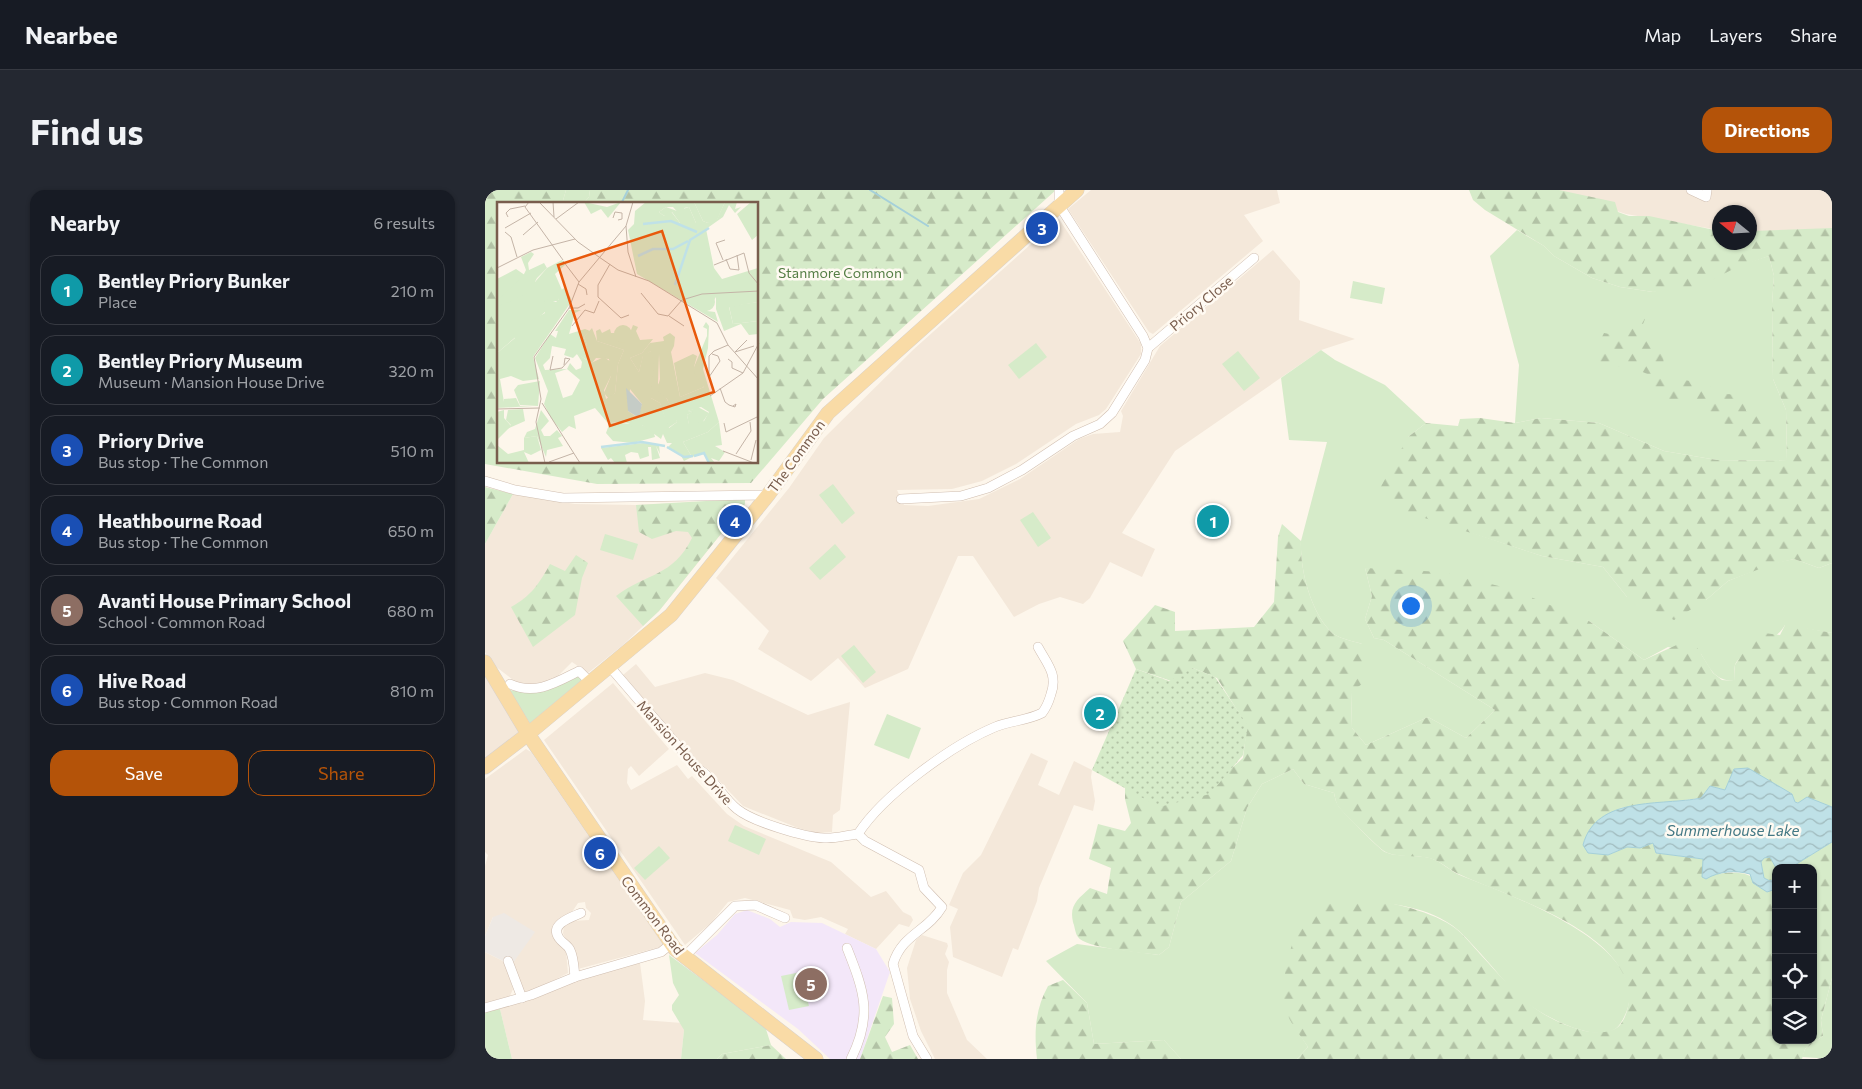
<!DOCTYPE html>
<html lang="en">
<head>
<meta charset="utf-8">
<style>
  body { margin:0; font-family:Commissioner,sans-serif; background:#242831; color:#f1f3f6 }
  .controls { position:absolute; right:15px; bottom:15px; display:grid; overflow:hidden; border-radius:10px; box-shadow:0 1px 4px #0004 }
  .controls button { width:45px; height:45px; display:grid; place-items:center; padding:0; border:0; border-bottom:1px solid #363941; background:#171b24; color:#f1f3f6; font:25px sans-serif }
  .compass { position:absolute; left:1227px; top:15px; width:45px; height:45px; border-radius:50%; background:#171b24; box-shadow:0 1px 4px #0004; rotate:288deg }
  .you { position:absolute; left:925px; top:415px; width:18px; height:18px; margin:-12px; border:4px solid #fff; border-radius:50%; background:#1a73e8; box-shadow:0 0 0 8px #1a73e833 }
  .badge { display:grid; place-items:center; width:32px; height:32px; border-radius:50%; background:#b45309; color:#fff; font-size:16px; font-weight:700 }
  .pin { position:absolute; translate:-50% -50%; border:2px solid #fff; box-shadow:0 1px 5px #0006 }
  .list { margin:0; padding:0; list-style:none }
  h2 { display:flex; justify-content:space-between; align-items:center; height:65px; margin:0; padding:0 20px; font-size:21px }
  h2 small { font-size:16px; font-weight:400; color:#9ea1a6 }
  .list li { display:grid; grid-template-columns:32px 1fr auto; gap:15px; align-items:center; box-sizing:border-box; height:70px; margin:0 10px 10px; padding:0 10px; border:1px solid #363941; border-radius:15px }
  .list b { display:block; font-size:19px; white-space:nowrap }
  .list p { margin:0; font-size:16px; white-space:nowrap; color:#9ea1a6 }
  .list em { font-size:16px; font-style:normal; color:#9ea1a6 }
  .actions { display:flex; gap:10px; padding:15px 20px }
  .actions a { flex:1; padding:11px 0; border:1px solid #b45309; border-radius:15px; text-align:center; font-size:18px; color:#b45309 }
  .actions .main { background:#b45309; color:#fff }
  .icon { flex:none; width:28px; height:28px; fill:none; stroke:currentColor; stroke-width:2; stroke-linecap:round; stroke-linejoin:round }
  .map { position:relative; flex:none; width:1347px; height:869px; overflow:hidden; border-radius:15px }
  header { display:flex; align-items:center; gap:30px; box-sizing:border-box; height:70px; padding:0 25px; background:#171b24; border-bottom:1px solid #363941 }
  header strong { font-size:24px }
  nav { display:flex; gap:28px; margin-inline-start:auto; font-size:18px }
  .intro { display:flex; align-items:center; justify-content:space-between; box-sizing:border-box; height:120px; padding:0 30px }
  h1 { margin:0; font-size:35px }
  .button { padding:12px 22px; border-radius:15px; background:#b45309; color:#fff; font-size:18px; font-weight:700 }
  main { display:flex; gap:30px; padding:0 30px }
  aside { flex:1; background:#171b24; border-radius:15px; box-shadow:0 1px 4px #0004 }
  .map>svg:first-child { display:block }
</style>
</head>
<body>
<header>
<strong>Nearbee</strong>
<nav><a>Map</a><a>Layers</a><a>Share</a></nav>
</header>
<div class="intro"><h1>Find us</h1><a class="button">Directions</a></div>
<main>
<aside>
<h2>Nearby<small>6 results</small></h2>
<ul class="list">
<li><span class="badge" style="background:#0f9aa8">1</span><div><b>Bentley Priory Bunker</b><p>Place</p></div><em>210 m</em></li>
<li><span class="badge" style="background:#0f9aa8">2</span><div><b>Bentley Priory Museum</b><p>Museum · Mansion House Drive</p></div><em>320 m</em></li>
<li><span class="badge" style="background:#1a4fb4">3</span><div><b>Priory Drive</b><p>Bus stop · The Common</p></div><em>510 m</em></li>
<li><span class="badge" style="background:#1a4fb4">4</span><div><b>Heathbourne Road</b><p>Bus stop · The Common</p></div><em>650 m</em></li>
<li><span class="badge" style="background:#8d6e63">5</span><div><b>Avanti House Primary School</b><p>School · Common Road</p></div><em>680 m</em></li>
<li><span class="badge" style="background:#1a4fb4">6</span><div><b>Hive Road</b><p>Bus stop · Common Road</p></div><em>810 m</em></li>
</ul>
<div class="actions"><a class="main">Save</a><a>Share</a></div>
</aside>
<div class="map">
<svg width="1347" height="869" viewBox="0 0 1347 869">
  <defs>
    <pattern id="forest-firs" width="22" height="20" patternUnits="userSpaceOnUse" patternTransform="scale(1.25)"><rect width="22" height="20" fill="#d6ebc9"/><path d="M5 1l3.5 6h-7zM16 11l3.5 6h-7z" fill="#b2c2a5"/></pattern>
    <pattern id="garden-dots" width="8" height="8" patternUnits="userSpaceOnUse" patternTransform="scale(1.25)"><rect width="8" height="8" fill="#d6ebc9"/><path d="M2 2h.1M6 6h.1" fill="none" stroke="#b2c2a5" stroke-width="1.8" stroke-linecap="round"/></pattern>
    <pattern id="water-waves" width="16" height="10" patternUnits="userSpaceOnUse" patternTransform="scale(1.25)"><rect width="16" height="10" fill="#bfe1e7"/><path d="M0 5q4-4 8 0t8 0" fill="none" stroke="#a0babd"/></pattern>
  </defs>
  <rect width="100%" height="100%" fill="#fdf6eb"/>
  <g fill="#f4e8da">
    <path d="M606,0H792L795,13L759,25L778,51L668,144L664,142L583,19Z"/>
    <path d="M1068,0H1347V42L1265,45L1264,22H1234V40L1141,24Z"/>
    <path d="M574,29L656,154V164L621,219L614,225L591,234L531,274L497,291L467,299L412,300L419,315L443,316L494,309L535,289L594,249L608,244L635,242L638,226L636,221L675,156L788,60L815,91L814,130L870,149L836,160L690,261L637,343L670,359L657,387L625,372L605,408L598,414L575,407L554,414L529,427L488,366H473L423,479L380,498L353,468L326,491L273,459L284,441L231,388L304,298L339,248L429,159Z"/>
    <path d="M28,304L90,314L151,315L260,310V314L174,421L138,455L103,483L87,472L68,491L48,496L32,493L6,473L0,462V354Z"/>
    <path d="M151,474L170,497L220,483L248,490L323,525L365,512L355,620L348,625L347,642L332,643L313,638L258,616L223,579L216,576L138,485Z"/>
    <path d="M0,485L35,543L0,568Z"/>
    <path d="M128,493L184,559L154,586L146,576L143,579L142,593L146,600L192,575L203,589L207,586L242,624L259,636L346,672L386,707L401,701L418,722L426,726L428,730L424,737L414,734L391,759L360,744L363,739L336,727L320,730L308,728L305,720L260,708L243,712L226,733L200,755L59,550Z"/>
    <path d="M41,559L46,562L179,756L93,779L78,743L79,736L87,731L104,730L106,723L101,718L100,712L93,713L87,722L70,732L67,740L69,747L81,761L83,783L44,803L39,801L8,727L0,746V676L3,665L0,662V589Z"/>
    <path d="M546,563L563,571L553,595L574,605L589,571L607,580L606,587L610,611L608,621L589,615L554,698L552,711L533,760L528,758L517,787L468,767L465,737L473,719L464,715L478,683L496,665Z"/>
    <path d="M437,745L462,753L463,756L460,764L464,772L462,780V803L482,850L502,869H450L436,841L425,809L422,778L431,750Z"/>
    <path d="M0,762L20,772L28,799L24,808L0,813Z"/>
    <path d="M155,773L160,811L158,830L197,833L199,840L196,869H27L15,819L86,791Z"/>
  </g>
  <path fill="#eee9e4" d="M19,723L50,742L28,773L20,772L0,762V746L8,727Z"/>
  <path fill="#f3e7f9" d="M262,720L285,729L295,737L306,732L337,733L391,759L405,782L375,869H345L313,839L210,763L232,745L250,724Z"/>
  <g fill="#d6ebc9">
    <path d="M81,0H105L104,7L98,14H77Z"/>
    <path d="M1032,40L1059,56L1069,66L1107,88L1135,97L1168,102L1284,66L1289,86L1287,114L1288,189L1301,220L1302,271L1232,270L1179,261L1114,233L1056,228L1030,233L1034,175L1005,66Z"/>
    <path d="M868,91L900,98L897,114L865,108Z"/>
    <path d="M551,153L562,167L534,189L523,175Z"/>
    <path d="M836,160L850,170L900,195L941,233L923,247L979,340L1057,366L1118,377L1142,407L1221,410L1243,391L1285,374L1309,369L1334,378L1347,373V443L1300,435C1290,454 1256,460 1250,475C1249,479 1250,486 1249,491C1229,490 1226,480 1216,464L1183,457L1159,470L1104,431L880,378L887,406L880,429L889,448L899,450L1010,520L981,548L943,527L881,555L867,538L866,502L877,454C868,451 851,448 845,441C825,419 815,380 816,351L842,252L804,250L796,188Z"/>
    <path d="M753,161L775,188L759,201L737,174Z"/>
    <path d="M348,294L370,323L357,334L334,305Z"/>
    <path d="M548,322L566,348L553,357L535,330Z"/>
    <path d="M120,344L153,354L148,370L115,360Z"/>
    <path d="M350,354L361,367L335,390L324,378Z"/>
    <path d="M369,455L391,482L378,493L356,466Z"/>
    <path d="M93,485L98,489L45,533L24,500L40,502Z"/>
    <path d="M402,524L436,538L424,569L389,555Z"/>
    <path d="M808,579L819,594L849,603C850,608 851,613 854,617C859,623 895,660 900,662C910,667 932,665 945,668C956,671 966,682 977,686C1024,705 1185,760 1135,834C1119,858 1063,828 1046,816C1030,805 1017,788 1004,773C994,762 984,750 973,740C944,715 902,713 866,710L805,829L823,857L812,869H696L679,850L609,854L602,813L561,771L592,754L674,765L684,757L696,712L746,671L762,618L777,594Z"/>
    <path d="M250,635L281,649L274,665L243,651Z"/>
    <path d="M174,656L185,668L160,690L149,678Z"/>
    <path d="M184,765L280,836L286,855L237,864L232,869H196L199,840L187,820V815L194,805L188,793Z"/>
    <path d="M316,782L324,816L304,820L296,786Z"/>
    <path d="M1347,788V869L1317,867L1320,859L1338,846L1336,830Z"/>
    <path d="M15,819L27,869H0V822Z"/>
  </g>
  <g fill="url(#forest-firs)">
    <path d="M0,0H81L77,14H14V272H272V14H98L104,7L105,0H571L338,209L266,293L112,294L0,274Z"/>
    <path d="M984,0H1074L1130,12L1133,22L1144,26H1164L1234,41V52H1264L1265,41L1347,38V373L1334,378L1309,369L1285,375L1243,391L1221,410L1189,430L1142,407L1118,377L1057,366L921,322L894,300L923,247L941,233L973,236L975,229L995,228L1030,233L1056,228L1114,233L1179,261L1232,270L1302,271L1301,220L1288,189L1287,114L1289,86L1284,66L1250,78L1214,97L1168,102L1135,97L1107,88L1069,66L1059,56L1000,20L988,10Z"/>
    <path d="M1148,125L1160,129L1154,144L1178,164L1180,187L1218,193L1240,204L1260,205L1261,221L1287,226L1292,245L1284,258L1265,259L1254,253L1240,234L1205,211L1172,209L1167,200V186L1146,177L1114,175L1107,167L1119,143L1135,146Z"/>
    <path d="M0,297L28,304L0,354Z"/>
    <path d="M256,309L260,310V314L174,421L158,436L131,406C161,383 188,387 207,348L203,342L191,341L167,349L154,342L151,315Z"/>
    <path d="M797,334L816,351C815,380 825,419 845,441C851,448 868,451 877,454L881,478L877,494L866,502L867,538L881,555L943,527L981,548L1010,520L899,450L889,448L880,429L887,406L880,378L957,382L1026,399L1104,431L1159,470L1198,452L1211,456L1228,483L1237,490L1249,491L1250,475L1271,442L1295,445L1300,435H1306L1347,443V617L1310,612L1307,604L1288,594L1240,600L1225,596L1216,608L1135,618L1123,665L1142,657L1155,658L1168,653L1171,663L1218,669L1219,674L1230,684C1260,681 1262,682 1287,700L1291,699V850H1328V678H1305L1347,652V788L1336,830L1338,846L1320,859L1317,869H812L823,857C817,848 810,839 805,830C794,808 799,781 806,758C810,741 822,724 838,716C868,700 944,718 970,738C979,745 987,755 995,764C1028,800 1051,829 1100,841C1111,843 1127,844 1135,835C1142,826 1144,816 1144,805C1139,740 1026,708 976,685C965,681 955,670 944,668C931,665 910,668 899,661C894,658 856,621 853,616C851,613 850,607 849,603L819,594L808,579L777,594L762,618L746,671L696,712L684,757L674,765C659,763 599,758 593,747C590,743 590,737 588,732C584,715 593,709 605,698L622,704L626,678L604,669L613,634L640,641L646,633L640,609V593L722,600L758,568L762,536L732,488L708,478L695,494L651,479L638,451L670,415L690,422V441L769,437L789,412L793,347Z"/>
    <path d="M91,365L103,373L97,388L90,425L48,457L26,417C46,406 54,394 65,374L80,381Z"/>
    <path d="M1285,667L1291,678V688L1285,691L1279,688L1276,672L1279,668Z"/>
    <path d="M578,790L602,813L609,854L679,850L696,869H552C549,842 550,820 563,796Z"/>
    <path d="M398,806L407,808L409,834L400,847L407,862L425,855L433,869H375Z"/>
    <path d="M286,855L301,869H232L237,864Z"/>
  </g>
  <path fill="url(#garden-dots)" d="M708,478L730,487L763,536L758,565L725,604L674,617L607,580L651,479L684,491Z"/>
  <path fill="url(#water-waves)" stroke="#a5d0d9" d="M1263,578L1307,604L1310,612L1313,613L1322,607L1347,617V652L1305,678H1291L1285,667L1279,668L1276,672L1279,688L1285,691L1291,688V699L1282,702L1268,693L1265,684C1251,680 1234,681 1221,689L1217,687L1218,669L1171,663L1168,653L1155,658L1142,657L1123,665L1103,663L1098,655C1111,605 1177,616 1216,608L1225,596L1240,600L1249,579Z"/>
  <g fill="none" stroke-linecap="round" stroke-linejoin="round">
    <g stroke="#a5d0d9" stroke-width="2">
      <path d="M385,0L443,36"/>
      <path d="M136,14L143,0"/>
    </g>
    <defs>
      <g id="street">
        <path d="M1206,0L1221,7L1222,0"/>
        <path d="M663,158L769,68"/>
        <path d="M0,291L30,300L78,308L283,305"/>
        <path d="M416,309L476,306L503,298L537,280L588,246L615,234L627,223L660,170L663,158L658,146L574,15V0"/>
        <path d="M125,477L212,578C229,588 237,607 252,619C268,632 319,647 339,648C350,649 362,645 373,644C398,605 467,555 510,537C525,531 544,530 557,523C562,517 564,511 566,504C573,484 562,474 553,457"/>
        <path d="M25,494C50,506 72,492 94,481L106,493"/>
        <path d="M373,644L380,651L434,680L439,698L457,717C443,741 417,744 408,774L428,846L442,869"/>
        <path d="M362,758C379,801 388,825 366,869"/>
        <path d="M199,767L250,716L270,715L300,728"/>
        <path d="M23,771L37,808"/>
        <path d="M90,787C89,779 89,768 85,760C83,755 77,753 74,748C64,734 87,727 96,723"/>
        <path d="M0,818L46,805L90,787L176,762L186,754"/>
      </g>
      <g id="primary">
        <path d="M0,472L43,544L190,759L331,869"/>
        <path d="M0,577L43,544L186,425L283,305L343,223L592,0"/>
      </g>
    </defs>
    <use href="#street" stroke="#d0beb0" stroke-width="10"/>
    <use href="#primary" stroke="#d9d2cd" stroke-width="15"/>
    <use href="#street" stroke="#fff" stroke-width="9"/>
    <use href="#primary" stroke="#f9dba6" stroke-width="14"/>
  </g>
  <g text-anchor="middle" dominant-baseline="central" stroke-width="5" stroke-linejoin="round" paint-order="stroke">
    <g font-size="14" fill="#557e45" stroke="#fffaf2">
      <text x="355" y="82">Stanmore Common</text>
    </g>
    <g font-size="14" fill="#795d4d" stroke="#fffaf2">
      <text transform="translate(716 113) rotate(-40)">Priory Close</text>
      <text transform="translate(311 266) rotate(-54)">The Common</text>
      <text transform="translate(200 562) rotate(48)">Mansion House Drive</text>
      <text transform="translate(168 725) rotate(53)">Common Road</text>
    </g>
    <g font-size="15" font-style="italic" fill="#437884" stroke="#fffaf2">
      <text x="1248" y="640">Summerhouse Lake</text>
    </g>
  </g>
  <g transform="translate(12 12)">
    <rect width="261" height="261" fill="#fdf6eb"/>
    <path d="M197,0H228L220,18L211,21L206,19ZM254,0H258L262,5L261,33L255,38L240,12ZM169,5L180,9L192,5L199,21H183L175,10L167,14L162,10ZM65,58L68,63L58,72L65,88L61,99H48V110L0,151V77L19,67L38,80L50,66ZM261,100V119L236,122L232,104ZM95,126L100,139L127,148L121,162L118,191L112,197L107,191L114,174L112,157L99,156L95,161L80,152L90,143L87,135ZM173,131L178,135L177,144L174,150L162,152L161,181L178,212L180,220L171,226L163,201L154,196V149L146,154L142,170L133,156L145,151L153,141L167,139L166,135ZM196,152L200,154L197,165L207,185L183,195L177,161ZM201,205L212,211L205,221L192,223L190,213L195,210L191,209ZM7,208V216L14,224L0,238V210ZM113,220L145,223L156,228L158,235L136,241L116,239L109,231ZM222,220L225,243L218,244L228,250L222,259L214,256L218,261H211L207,251L195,255L186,240L211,230ZM40,234L44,248L34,253L27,250L32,261H0V243L11,252L27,248V236Z" fill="#d6ebc9"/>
    <path d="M87,0L110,5L124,0L111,16L104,7L94,12ZM149,0H197L206,19L211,21L214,16L220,17L228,0H240L238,7L244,5L238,11L232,3L226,15L209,27L217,66L225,77L261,66V100L232,105L236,122L261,119V132L252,133L244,122L227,129L219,107V95L210,109L218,110L221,120L140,72L131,28L137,22L138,9ZM169,5H176L183,13L189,11L187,6L192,5L199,21H183L173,8L167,14L162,10ZM34,50L37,52L31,61L32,68L47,61L50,66L40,76L32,91L0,105V99L26,74L29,68L24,55ZM67,86L74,96L72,103L36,155L42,177L26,179L14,174L3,177L7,200V197L19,196L23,204H36L0,206V151L18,136L16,128L48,111L47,96L59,100L62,97L58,93ZM72,108H84L78,111L72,132L88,127L93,129L87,135L90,143L81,152L94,161L107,155L114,160L115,172L107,188L109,197L118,191L121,162L127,148L100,139L99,129L103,127L105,131L113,127L114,131H133L136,123L141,125L139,129L143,138L156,137L145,151L133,156L142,170L146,153L154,149L157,167L154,186L157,190L154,196L163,201L172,226L180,220L170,197L160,188L163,177L162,151L164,147L174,150L183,195L207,185L198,172L197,165L210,134V127L206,125L209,120L212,124L211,146L206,167L222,220L211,230L186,240L195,255L187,259L183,252L170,246L175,241H170L166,232L164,237L145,223L132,225L133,222L127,220H110L98,206L77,214L79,227L72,224L65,230L54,216L47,202L51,189L38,156L53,132L59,136L61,129H58ZM55,144L69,147L67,153L76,156L80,152L85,160L84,166L79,168L73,161L70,167L48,168L46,163L53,156ZM70,167L83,178L75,193L66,196L58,171ZM133,187L145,202L141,216L131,209ZM204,205L212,210L207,219L192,222L190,213L196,210L191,209ZM26,207L28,219L10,227L14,223L9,218L11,208ZM44,208L52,219L44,228L47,234H53L60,228L65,234L61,236L66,244L50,248L49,255L40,234L27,236L30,230L38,227ZM146,241L162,243L163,252L159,244L163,256L155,258L154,245H151L152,254L143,257L141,251L134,250L128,253L130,261H118L114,256L111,258L104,246Z" fill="#d6ebc9" fill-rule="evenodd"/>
    <path d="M200 100a9 9 0 1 1 18 0a9 9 0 1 1-18 0ZM43,179L41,204L23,203L17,188L21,183Z" fill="#d6ebc9"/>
    <path d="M117 132a9 9 0 1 1 18 0a9 9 0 1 1-18 0Z" fill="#d6ebc9"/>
    <path d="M129,186L145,202L142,216L131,209Z" fill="#bfe1e7"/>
    <path fill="none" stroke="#bfe1e7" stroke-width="2.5" d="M146,22L174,19L200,30M141,54L156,47H176L191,39M178,83L193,38L212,26M104,245L145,240L168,244M170,245L187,255L196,254M197,254L207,251L212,261"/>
    <path fill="none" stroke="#c4b4a7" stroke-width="1" d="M32,0L28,5L66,58M42,0L81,40L102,55L121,68L152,79L220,121L231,143L262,178M56,0L57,15M11,15L9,11L13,7L28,4M116,16L118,10L125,11V17L121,18M59,17L82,0M129,24L131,50L139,75M8,26L34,11M8,30L14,35L20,55M26,33L41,20M229,57L233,67L242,68L240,53M226,58L219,41L228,38M66,59L82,80M113,62L101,83V95L124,116L132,113M217,63L247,51L252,71L262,83M0,66L36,48L78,37M81,82L89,87L90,93M144,91L161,112L171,114L185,98L205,92L262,89M72,106H81L88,102M172,114L187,124M75,124L88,108L97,111L102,99M238,150L257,144M238,150L250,138M215,152L221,154L223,159L212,175V154L217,149L231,143M56,154L53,168L65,166L73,157L68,156L67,163M231,157L235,160V166L246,171M223,186L228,200L232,203L238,205L239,202L236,204M213,194L246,171L262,141M45,201L83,261M0,207L43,206M227,221L229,230L260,215M226,249L257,261M239,252L254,229L253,220M254,258L259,238M52,260L77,251M48,261L39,220L44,197L37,155L72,106L82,80L129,24L136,0"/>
    <path fill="#e8590c" fill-opacity="0.15" stroke="#e8590c" stroke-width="2.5" d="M165,29L217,190L113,224L61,63Z"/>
    <rect width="261" height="261" fill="none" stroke="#795d4d" stroke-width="2.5"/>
  </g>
</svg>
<div class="controls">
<button>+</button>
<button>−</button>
<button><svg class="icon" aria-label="locate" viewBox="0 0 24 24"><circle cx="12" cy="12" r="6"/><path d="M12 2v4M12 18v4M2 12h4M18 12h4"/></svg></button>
<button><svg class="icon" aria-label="layers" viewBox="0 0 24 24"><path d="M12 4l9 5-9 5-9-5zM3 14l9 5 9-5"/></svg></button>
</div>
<svg class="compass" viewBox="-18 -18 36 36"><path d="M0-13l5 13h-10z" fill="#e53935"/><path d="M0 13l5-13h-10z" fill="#9ea1a6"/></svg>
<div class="you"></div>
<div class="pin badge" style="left:728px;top:331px;background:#0f9aa8">1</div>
<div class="pin badge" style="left:615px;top:523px;background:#0f9aa8">2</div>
<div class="pin badge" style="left:557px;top:38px;background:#1a4fb4">3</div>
<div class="pin badge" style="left:250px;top:331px;background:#1a4fb4">4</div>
<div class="pin badge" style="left:326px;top:794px;background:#8d6e63">5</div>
<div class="pin badge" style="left:115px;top:663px;background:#1a4fb4">6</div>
</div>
</main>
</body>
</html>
